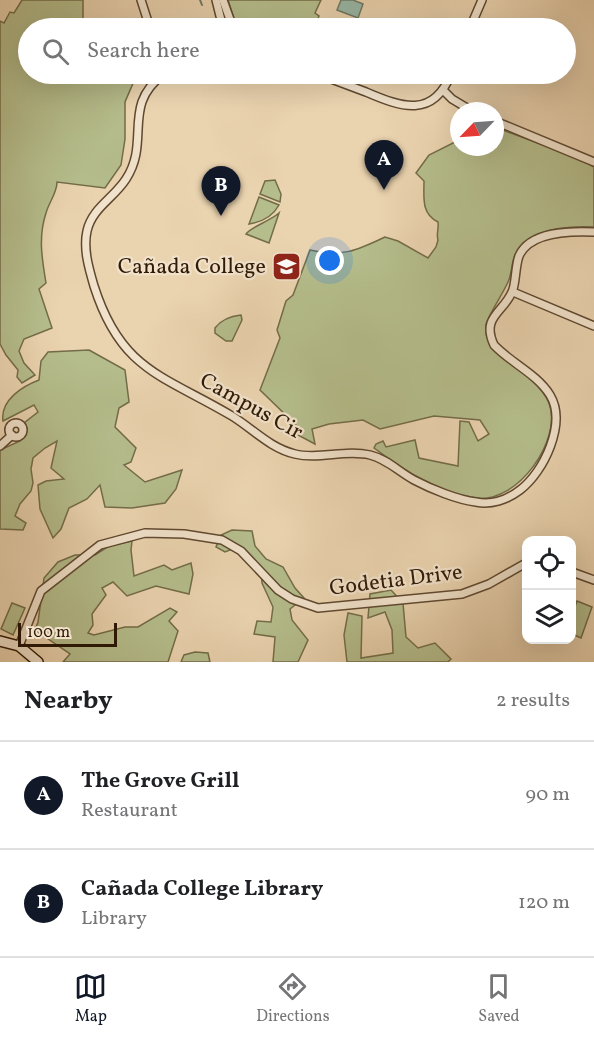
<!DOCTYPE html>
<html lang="en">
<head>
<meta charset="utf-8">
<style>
  body { margin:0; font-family:Vollkorn,serif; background:#f6f6f6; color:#202124 }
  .controls { position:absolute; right:18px; bottom:18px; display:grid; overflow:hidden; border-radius:12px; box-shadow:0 6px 24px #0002 }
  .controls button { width:54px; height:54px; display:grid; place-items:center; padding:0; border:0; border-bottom:2px solid #e0e0e0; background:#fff; color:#202124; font:30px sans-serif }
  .compass { position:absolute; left:450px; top:102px; width:54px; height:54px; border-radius:50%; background:#fff; box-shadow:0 6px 24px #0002; rotate:245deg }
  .scale { position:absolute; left:18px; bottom:15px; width:99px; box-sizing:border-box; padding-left:6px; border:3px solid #311a05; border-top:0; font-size:16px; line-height:21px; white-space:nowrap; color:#311a05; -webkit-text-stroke:4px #f1e2cb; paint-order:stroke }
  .you { position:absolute; left:330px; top:261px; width:21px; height:21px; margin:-15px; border:4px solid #fff; border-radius:50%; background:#1a73e8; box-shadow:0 0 0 9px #1a73e833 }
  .badge { display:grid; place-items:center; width:39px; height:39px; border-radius:50%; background:#111827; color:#fff; font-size:20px; font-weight:700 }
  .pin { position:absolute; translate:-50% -50px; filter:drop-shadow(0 2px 3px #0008) }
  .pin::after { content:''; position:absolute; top:32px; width:21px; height:18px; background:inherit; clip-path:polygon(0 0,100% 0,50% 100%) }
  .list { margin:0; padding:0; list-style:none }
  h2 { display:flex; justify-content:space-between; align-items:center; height:78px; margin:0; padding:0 24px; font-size:26px }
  h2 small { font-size:20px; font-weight:400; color:#757577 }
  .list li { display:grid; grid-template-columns:39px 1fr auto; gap:18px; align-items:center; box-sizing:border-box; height:108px; padding:0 24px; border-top:2px solid #e0e0e0 }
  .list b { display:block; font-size:22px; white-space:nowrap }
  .list p { margin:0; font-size:20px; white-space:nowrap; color:#757577 }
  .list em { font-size:20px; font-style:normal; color:#757577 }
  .icon { flex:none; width:33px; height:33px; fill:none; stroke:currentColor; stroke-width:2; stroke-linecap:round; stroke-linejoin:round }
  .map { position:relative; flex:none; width:594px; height:662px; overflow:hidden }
  .search { position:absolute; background:#fff; box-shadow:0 6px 24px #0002; left:18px; right:18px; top:18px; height:66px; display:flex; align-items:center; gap:15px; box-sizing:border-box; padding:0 21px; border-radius:33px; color:#757577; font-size:22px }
  .sheet { height:294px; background:#fff }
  nav { display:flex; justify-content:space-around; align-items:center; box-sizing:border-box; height:84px; border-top:2px solid #e0e0e0; background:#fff; font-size:16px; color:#757577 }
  nav a { display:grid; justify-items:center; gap:3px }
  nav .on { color:#111827 }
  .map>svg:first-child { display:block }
</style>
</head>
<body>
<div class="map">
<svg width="594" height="662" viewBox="0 0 594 662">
  <rect width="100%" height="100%" fill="#ead3af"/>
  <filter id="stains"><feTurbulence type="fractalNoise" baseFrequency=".00333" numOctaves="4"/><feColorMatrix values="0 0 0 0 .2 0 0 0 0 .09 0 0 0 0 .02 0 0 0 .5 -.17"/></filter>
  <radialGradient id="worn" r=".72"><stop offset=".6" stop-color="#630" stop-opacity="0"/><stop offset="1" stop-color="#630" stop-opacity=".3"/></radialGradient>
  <g fill="#b5bd8c" stroke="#736c48" stroke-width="1.5">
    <path d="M22,0H83V28H28V74H137L125,102V139L121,165L105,188L57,182C57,193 49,202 46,213C38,237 42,259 46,283L39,289L52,328L24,339L19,351L24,363L35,375L22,383L17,377L18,370L6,355L0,344V21L4,23L10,12L14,13Z"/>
    <path d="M228,0H321L315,13L319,16L314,28H237Z"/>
    <path d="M495,127L578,158L594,167V227C568,226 527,228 515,255C511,264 512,274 508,282C501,297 492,309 486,324C485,334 487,341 493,349C510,363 541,383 549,403C563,440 517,504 476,498C438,493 404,470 374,448L376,444L383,441L386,447L415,440L419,458L458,466L460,421L469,422L478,441L489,434L480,420L434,416L380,429L363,420L329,424L312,429L315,444L296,434L298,430L296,425L260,390L280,338L277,330L286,301L293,295L310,250C343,257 356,251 385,237L398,241L428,258L436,247L438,240C436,234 439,229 438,222C421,214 424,197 424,181L416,173L429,155L459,140V147H495Z"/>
    <path d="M275,180L281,194L280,202L260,194L265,181Z"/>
    <path d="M259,197L279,205C273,216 262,222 249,224Z"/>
    <path d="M279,213L269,243L246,234C249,228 270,221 279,213Z"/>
    <path d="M241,315L242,320L232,341H226L215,333V328C221,320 231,316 241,315Z"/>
    <path d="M89,350L125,370L129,402L119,408L115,427L136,448L131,462L124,465L145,482L182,470L176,489L165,503L132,508L105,507L100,485L87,499L69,508L61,529L53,538L40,509L38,485L46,481L64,479L51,468L57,441L45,448L33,458L31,469L33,483L31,491L20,504L15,516L26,523L23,530L0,529V450L20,441L24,423L38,412L34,405L3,421C0,400 23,386 39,380L41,361L48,352Z"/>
    <path d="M232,530L252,531L255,546L266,559L283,567L295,588L304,598L290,609L292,620L308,640L298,662H273L275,637L254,634L257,621L271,622L273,607L262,583L261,567L240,546L225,552L216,547L221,535Z"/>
    <path d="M132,541L131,550L134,576L164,565L172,570L191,563L193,574L189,594L156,586L127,596L113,582L102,588L106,595L92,614L93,625L88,633L94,635L125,627H138L170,608L177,612L169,621L178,631L168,662H63L70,654L35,630L38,622L44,578L58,562L75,555H95L109,546Z"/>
    <path d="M391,590L403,603L406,637L418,648L435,643L451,659L448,662H347L344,635L348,613L362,616L361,658L393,653L392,630L385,612L368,618L370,594Z"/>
    <path d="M577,601L592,607L581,638L572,634V615Z"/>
    <path d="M12,603L25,608L13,635L1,629Z"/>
    <path d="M195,652L208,653L210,662H181L184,655Z"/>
  </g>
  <path fill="#98b8a7" stroke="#6f7966" stroke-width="1.5" d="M341,0H353L363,4L358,18L337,10Z"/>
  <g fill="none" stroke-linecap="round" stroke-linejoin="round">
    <path stroke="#6f7966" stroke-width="2" d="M200,0L202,5"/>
    <defs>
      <g id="street">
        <path d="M141,0L150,28"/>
        <path d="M216,0L223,28"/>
        <path d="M223,0L233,28"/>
        <path d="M470,28L482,0"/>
        <path d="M164,74C121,105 151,141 126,179C114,198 92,208 87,231C83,249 89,269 94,286C121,371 163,375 232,416C253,429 270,448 295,454C319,460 345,449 370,455C387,459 399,472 414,480C431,489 458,500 476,502C491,505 507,500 520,490C544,472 567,423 550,395C537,374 511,363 494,345C481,317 503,313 512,292C516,284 515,267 519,256C530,231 571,231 594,232"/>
        <path d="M318,74C334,80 350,86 366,92C401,107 433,119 451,74"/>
        <path d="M443,90L452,99L472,111"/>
        <path d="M495,121L594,162"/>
        <path d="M513,292L594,326"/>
        <circle cx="16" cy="430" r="7"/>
        <path d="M0,446L12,435"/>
        <path d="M572,572L594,580"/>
        <path d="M19,646L41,591L100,545L145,533L184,534L222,540L241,551L278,590L292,599L318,608L462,594L489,584L526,563"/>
      </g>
      <path id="secondary" d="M0,641L19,646L38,662"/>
    </defs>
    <use href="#street" stroke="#5f4830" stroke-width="10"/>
    <use href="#secondary" stroke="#311a05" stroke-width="12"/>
    <use href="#street" stroke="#f1e2cb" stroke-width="7"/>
    <use href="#secondary" stroke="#f1e2cb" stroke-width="9"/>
  </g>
  <defs>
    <symbol id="university-square" viewBox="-11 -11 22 22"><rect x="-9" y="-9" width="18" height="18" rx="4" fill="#8f2418" stroke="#f1e2cb"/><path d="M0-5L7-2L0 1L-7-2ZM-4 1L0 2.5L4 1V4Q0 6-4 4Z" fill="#fff"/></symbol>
  </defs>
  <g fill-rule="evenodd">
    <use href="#university-square" x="270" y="250" width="33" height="33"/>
  </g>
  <g text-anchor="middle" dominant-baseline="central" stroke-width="4.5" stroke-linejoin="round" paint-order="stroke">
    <g font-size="22" fill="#311a05" stroke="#f1e2cb" text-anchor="end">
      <text x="266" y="267">Cañada College</text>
    </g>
    <g font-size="22" fill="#311a05" stroke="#f1e2cb">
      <text transform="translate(251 407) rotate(29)">Campus Cir</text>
      <text transform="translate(396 581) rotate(-7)">Godetia Drive</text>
    </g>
  </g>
  <rect width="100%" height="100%" filter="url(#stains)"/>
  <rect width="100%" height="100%" fill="url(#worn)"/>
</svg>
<div class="controls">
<button><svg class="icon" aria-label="locate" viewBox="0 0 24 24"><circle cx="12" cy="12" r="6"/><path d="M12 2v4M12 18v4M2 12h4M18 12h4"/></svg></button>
<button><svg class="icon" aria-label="layers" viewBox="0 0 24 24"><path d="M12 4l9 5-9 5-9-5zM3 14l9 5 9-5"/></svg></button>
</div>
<svg class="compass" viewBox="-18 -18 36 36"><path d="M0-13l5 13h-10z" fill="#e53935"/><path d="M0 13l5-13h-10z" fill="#757577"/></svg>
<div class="scale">100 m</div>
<div class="you"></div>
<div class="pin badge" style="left:384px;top:190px">A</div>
<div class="pin badge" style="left:221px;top:216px">B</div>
<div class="search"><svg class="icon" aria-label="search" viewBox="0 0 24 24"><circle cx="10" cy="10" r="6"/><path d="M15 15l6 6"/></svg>Search here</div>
</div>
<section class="sheet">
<h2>Nearby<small>2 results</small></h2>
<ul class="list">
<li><span class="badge">A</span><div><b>The Grove Grill</b><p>Restaurant</p></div><em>90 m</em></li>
<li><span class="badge">B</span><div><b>Cañada College Library</b><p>Library</p></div><em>120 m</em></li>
</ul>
</section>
<nav>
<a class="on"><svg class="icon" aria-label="map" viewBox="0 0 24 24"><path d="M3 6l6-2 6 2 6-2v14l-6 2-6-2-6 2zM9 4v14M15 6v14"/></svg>Map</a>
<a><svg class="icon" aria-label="directions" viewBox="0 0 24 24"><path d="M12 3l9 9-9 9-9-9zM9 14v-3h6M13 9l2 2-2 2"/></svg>Directions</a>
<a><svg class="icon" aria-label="saved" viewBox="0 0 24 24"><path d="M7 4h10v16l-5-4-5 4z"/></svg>Saved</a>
</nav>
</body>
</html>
